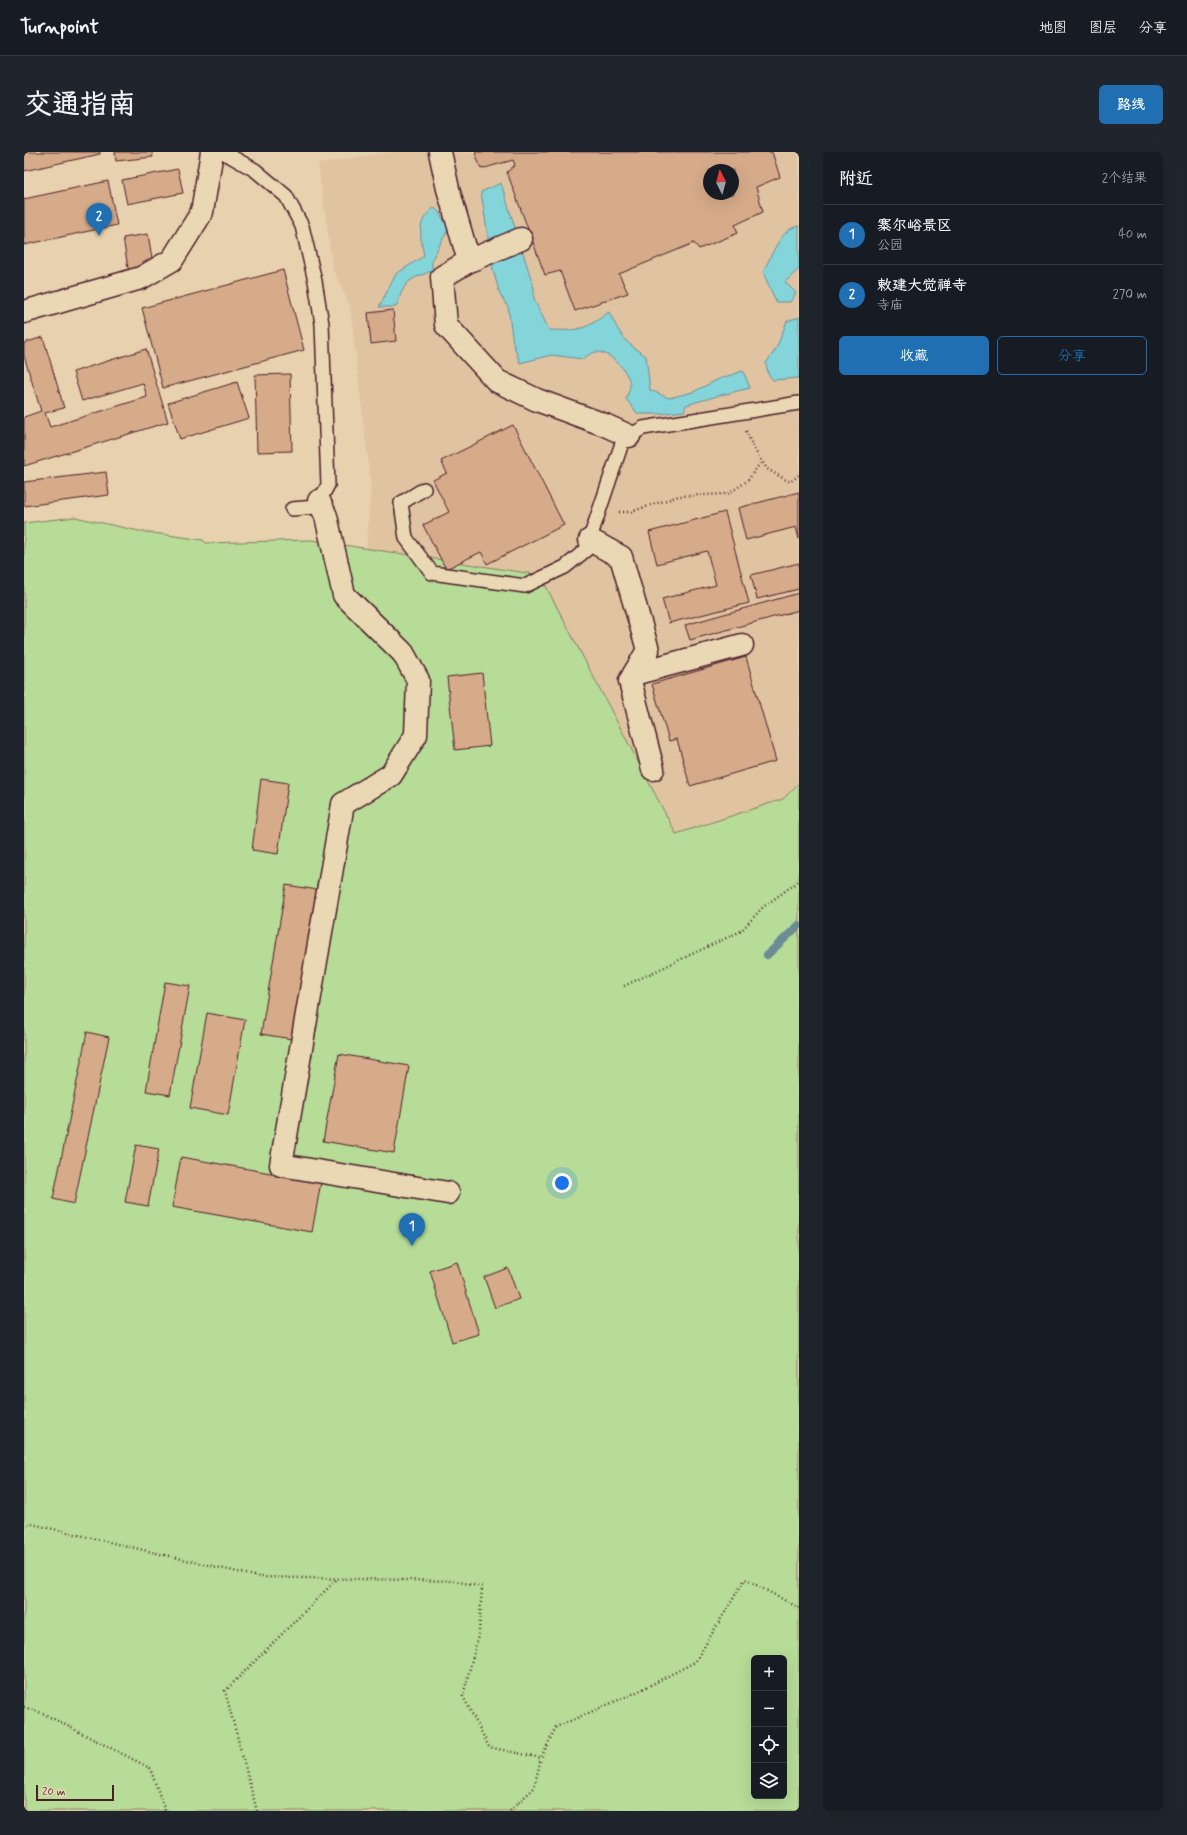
<!DOCTYPE html>
<html lang="zh">
<head>
<meta charset="utf-8">
<style>
  body { margin:0; font-family:Mynerve,"LXGW WenKai TC",sans-serif; background:#20242c; color:#f1f3f6 }
  .controls { position:absolute; right:12px; bottom:12px; display:grid; overflow:hidden; border-radius:6px; box-shadow:0 4px 16px #0002 }
  .controls button { width:36px; height:36px; display:grid; place-items:center; padding:0; border:0; border-bottom:1px solid #363941; background:#171b24; color:#f1f3f6; font:20px sans-serif }
  .compass { position:absolute; left:679px; top:12px; width:36px; height:36px; border-radius:50%; background:#171b24; box-shadow:0 4px 16px #0002; rotate:354deg }
  .scale { position:absolute; left:12px; bottom:10px; width:78px; box-sizing:border-box; padding-left:4px; border:2px solid #4a1f2b; border-top:0; font-size:11px; line-height:14px; white-space:nowrap; color:#4a1f2b; -webkit-text-stroke:3px #ead8b5; paint-order:stroke }
  .you { position:absolute; left:538px; top:1031px; width:14px; height:14px; margin:-10px; border:3px solid #fff; border-radius:50%; background:#1a73e8; box-shadow:0 0 0 6px #1a73e833 }
  .badge { display:grid; place-items:center; width:26px; height:26px; border-radius:50%; background:#1f6fb2; color:#fff; font-size:13px; font-weight:700 }
  .pin { position:absolute; translate:-50% -33px; filter:drop-shadow(0 1px 2px #0008) }
  .pin::after { content:''; position:absolute; top:21px; width:14px; height:12px; background:inherit; clip-path:polygon(0 0,100% 0,50% 100%) }
  .list { margin:0; padding:0; list-style:none }
  h2 { display:flex; justify-content:space-between; align-items:center; height:52px; margin:0; padding:0 16px; font-size:17px }
  h2 small { font-size:13px; font-weight:400; color:#9ea1a6 }
  .list li { display:grid; grid-template-columns:26px 1fr auto; gap:12px; align-items:center; box-sizing:border-box; height:60px; padding:0 16px; border-top:1px solid #363941 }
  .list b { display:block; font-size:15px; white-space:nowrap }
  .list p { margin:0; font-size:13px; white-space:nowrap; color:#9ea1a6 }
  .list em { font-size:13px; font-style:normal; color:#9ea1a6 }
  .actions { display:flex; gap:8px; padding:12px 16px }
  .actions a { flex:1; padding:9px 0; border:1px solid #1f6fb2; border-radius:6px; text-align:center; font-size:14px; color:#1f6fb2 }
  .actions .main { background:#1f6fb2; color:#fff }
  .icon { flex:none; width:22px; height:22px; fill:none; stroke:currentColor; stroke-width:2; stroke-linecap:round; stroke-linejoin:round }
  .map { position:relative; flex:none; width:775px; height:1659px; overflow:hidden; border-radius:6px }
  header { display:flex; align-items:center; gap:24px; box-sizing:border-box; height:56px; padding:0 20px; background:#171b24; border-bottom:1px solid #363941 }
  header strong { font-size:19px }
  nav { display:flex; gap:22px; margin-inline-start:auto; font-size:14px }
  .intro { display:flex; align-items:center; justify-content:space-between; box-sizing:border-box; height:96px; padding:0 24px }
  h1 { margin:0; font-size:28px }
  .button { padding:10px 18px; border-radius:6px; background:#1f6fb2; color:#fff; font-size:14px; font-weight:700 }
  main { display:flex; gap:24px; padding:0 24px }
  aside { flex:1; background:#171b24; border-radius:6px; box-shadow:0 4px 16px #0002 }
  .map>svg:first-child { display:block }
</style>
</head>
<body>
<header>
<strong>Turnpoint</strong>
<nav><a>地图</a><a>图层</a><a>分享</a></nav>
</header>
<div class="intro"><h1>交通指南</h1><a class="button">路线</a></div>
<main>
<div class="map">
<svg width="775" height="1659" viewBox="0 0 775 1659">
  <rect width="100%" height="100%" fill="#e8d1ae"/>
  <filter id="ink" filterUnits="userSpaceOnUse"><feTurbulence type="fractalNoise" baseFrequency=".025" numOctaves="2"/><feDisplacementMap in="SourceGraphic" scale="8" xChannelSelector="R" yChannelSelector="G"/><feConvolveMatrix kernelMatrix="1 2 1 2 8 2 1 2 1" color-interpolation-filters="sRGB"/></filter>
  <g filter="url(#ink)">
    <path fill="#e0c3a1" fill-rule="evenodd" d="M366,0H775V632L761,646L672,700L341,414L347,334L326,154L309,117L294,12ZM685,18H709V42H685Z"/>
    <path fill="#b6dc97" stroke="#807e61" fill-rule="evenodd" d="M51,365L115,379L179,388L182,391L287,388L516,423L652,682L759,647L775,631V1659H0V371ZM730,1506H760V1644H730Z"/>
    <g fill="#83d5da" stroke="#6c8c94">
      <path d="M477,31L510,136V147L525,178C556,179 560,178 585,160C597,184 599,189 622,204L626,238L645,246L669,240L695,227L719,219L726,236L697,243L662,253L660,259L636,262H614L602,247C603,243 605,239 606,235C607,221 587,200 573,200C568,200 563,204 559,207L527,203L496,211L489,191L484,155L476,142L469,118L457,40Z"/>
      <path d="M410,56L414,59L425,76L408,107V119C383,128 381,129 372,155H355L372,122L400,104C397,86 391,69 410,56Z"/>
      <path d="M775,74V117L761,130L772,141L766,150H752L739,120C747,106 756,76 775,74Z"/>
      <path d="M775,165V226L749,228L744,222L742,211L752,197L763,169Z"/>
    </g>
    <g fill="none" stroke-linecap="round" stroke-linejoin="round">
      <path stroke="#6c8c94" stroke-width="8" d="M743,803L775,773"/>
    </g>
    <g fill="#d6ab8a" stroke="#4a1f2b" fill-rule="evenodd">
      <path d="M0,0H76V2L0,19Z"/>
      <path d="M91,0H128L129,5L92,9Z"/>
      <path d="M451,0H748L756,25L732,35L739,60L711,73L714,81L675,97L670,91L595,122L604,141L551,159L536,119L521,123L483,20L491,13L489,8L457,17ZM685,18H709V42H685Z"/>
      <path d="M154,17L159,41L103,52L98,28Z"/>
      <path d="M84,29L93,73L0,93V47Z"/>
      <path d="M124,82L130,118L105,122L99,86Z"/>
      <path d="M259,118L280,198L139,236L118,156Z"/>
      <path d="M369,158L372,189L347,192L344,161Z"/>
      <path d="M19,185L40,256L21,261L26,275L123,245L119,231L58,249L49,220L122,197L144,270L0,314V265L17,259L0,204V191Z"/>
      <path d="M266,222L268,299L233,300L231,223Z"/>
      <path d="M213,230L225,266L156,287L144,251Z"/>
      <path d="M489,273L540,373L463,412L457,400L422,417L399,373L425,360L409,328L423,321L417,309Z"/>
      <path d="M82,320L85,343L0,354V330Z"/>
      <path d="M775,340V387L772,375L722,388L714,356Z"/>
      <path d="M701,360L725,451L645,471L638,447L692,433L683,399L633,412L625,380Z"/>
      <path d="M775,411V437L733,447L727,423Z"/>
      <path d="M775,441V458L666,488L661,473Z"/>
      <path d="M722,505L752,609L666,634L653,587L645,589L628,532Z"/>
      <path d="M458,521L466,594L431,598L423,525Z"/>
      <path d="M237,627L264,631L254,702L228,698Z"/>
      <path d="M262,733L294,738L268,887L237,882Z"/>
      <path d="M141,830L166,834L146,943L122,939Z"/>
      <path d="M183,861L221,868L204,963L166,956Z"/>
      <path d="M63,880L85,885L50,1052L29,1047Z"/>
      <path d="M315,902L385,914L370,1001L299,989Z"/>
      <path d="M112,993L135,997L124,1054L101,1050Z"/>
      <path d="M157,1005L297,1030L288,1080L148,1055Z"/>
      <path d="M433,1110L455,1182L428,1190L406,1119Z"/>
      <path d="M484,1116L495,1147L471,1156L460,1125Z"/>
    </g>
    <g fill="none" stroke-linecap="round" stroke-linejoin="round">
      <defs>
        <g id="lane">
          <path d="M199,0L231,18L262,44L278,74L291,129L298,172L304,333L292,355L268,357"/>
          <path d="M400,337L377,351L382,386L408,421L501,434L541,415L562,398L599,288L619,276L775,251"/>
        </g>
        <g id="street">
          <path d="M416,0L424,37L445,109L497,87"/>
          <path d="M445,109L418,125L422,173L473,229L513,248L581,273L605,284"/>
          <path d="M0,160L117,126L148,108L178,60L188,0"/>
          <path d="M295,349L302,364L320,443L379,501L394,528L392,583L367,623L319,652L257,1013L424,1041"/>
          <path d="M566,388L597,405L624,498L610,522L718,493"/>
          <path d="M610,522L606,529L629,617"/>
        </g>
      </defs>
      <use href="#lane" stroke="#4a1f2b" stroke-width="16"/>
      <use href="#street" stroke="#4a1f2b" stroke-width="25"/>
      <g stroke="#4a1f2b" stroke-width="2.5" stroke-dasharray="1 3" stroke-linecap="butt">
        <path d="M722,279L730,297L743,317L766,330L775,323"/>
        <path d="M595,360H606L655,344L704,342L723,329L738,309"/>
        <path d="M600,834L717,779L739,755L775,729"/>
        <path d="M0,1374L8,1372L235,1425L431,1429L458,1435L455,1480L439,1544L465,1595L517,1606L532,1575L613,1540L671,1510L721,1427L775,1456"/>
        <path d="M0,1555L18,1561L126,1616L141,1659"/>
        <path d="M233,1659L201,1539L314,1426"/>
        <path d="M486,1659L510,1636L517,1606"/>
      </g>
      <use href="#lane" stroke="#ead8b5" stroke-width="13"/>
      <use href="#street" stroke="#ead8b5" stroke-width="22"/>
    </g>
  </g>
</svg>
<div class="controls">
<button>+</button>
<button>−</button>
<button><svg class="icon" aria-label="locate" viewBox="0 0 24 24"><circle cx="12" cy="12" r="6"/><path d="M12 2v4M12 18v4M2 12h4M18 12h4"/></svg></button>
<button><svg class="icon" aria-label="layers" viewBox="0 0 24 24"><path d="M12 4l9 5-9 5-9-5zM3 14l9 5 9-5"/></svg></button>
</div>
<svg class="compass" viewBox="-18 -18 36 36"><path d="M0-13l5 13h-10z" fill="#e53935"/><path d="M0 13l5-13h-10z" fill="#9ea1a6"/></svg>
<div class="scale">20 m</div>
<div class="you"></div>
<div class="pin badge" style="left:388px;top:1094px">1</div>
<div class="pin badge" style="left:75px;top:84px">2</div>
</div>
<aside>
<h2>附近<small>2个结果</small></h2>
<ul class="list">
<li><span class="badge">1</span><div><b>寨尔峪景区</b><p>公园</p></div><em>40 m</em></li>
<li><span class="badge">2</span><div><b>敕建大觉禅寺</b><p>寺庙</p></div><em>270 m</em></li>
</ul>
<div class="actions"><a class="main">收藏</a><a>分享</a></div>
</aside>
</main>
</body>
</html>
